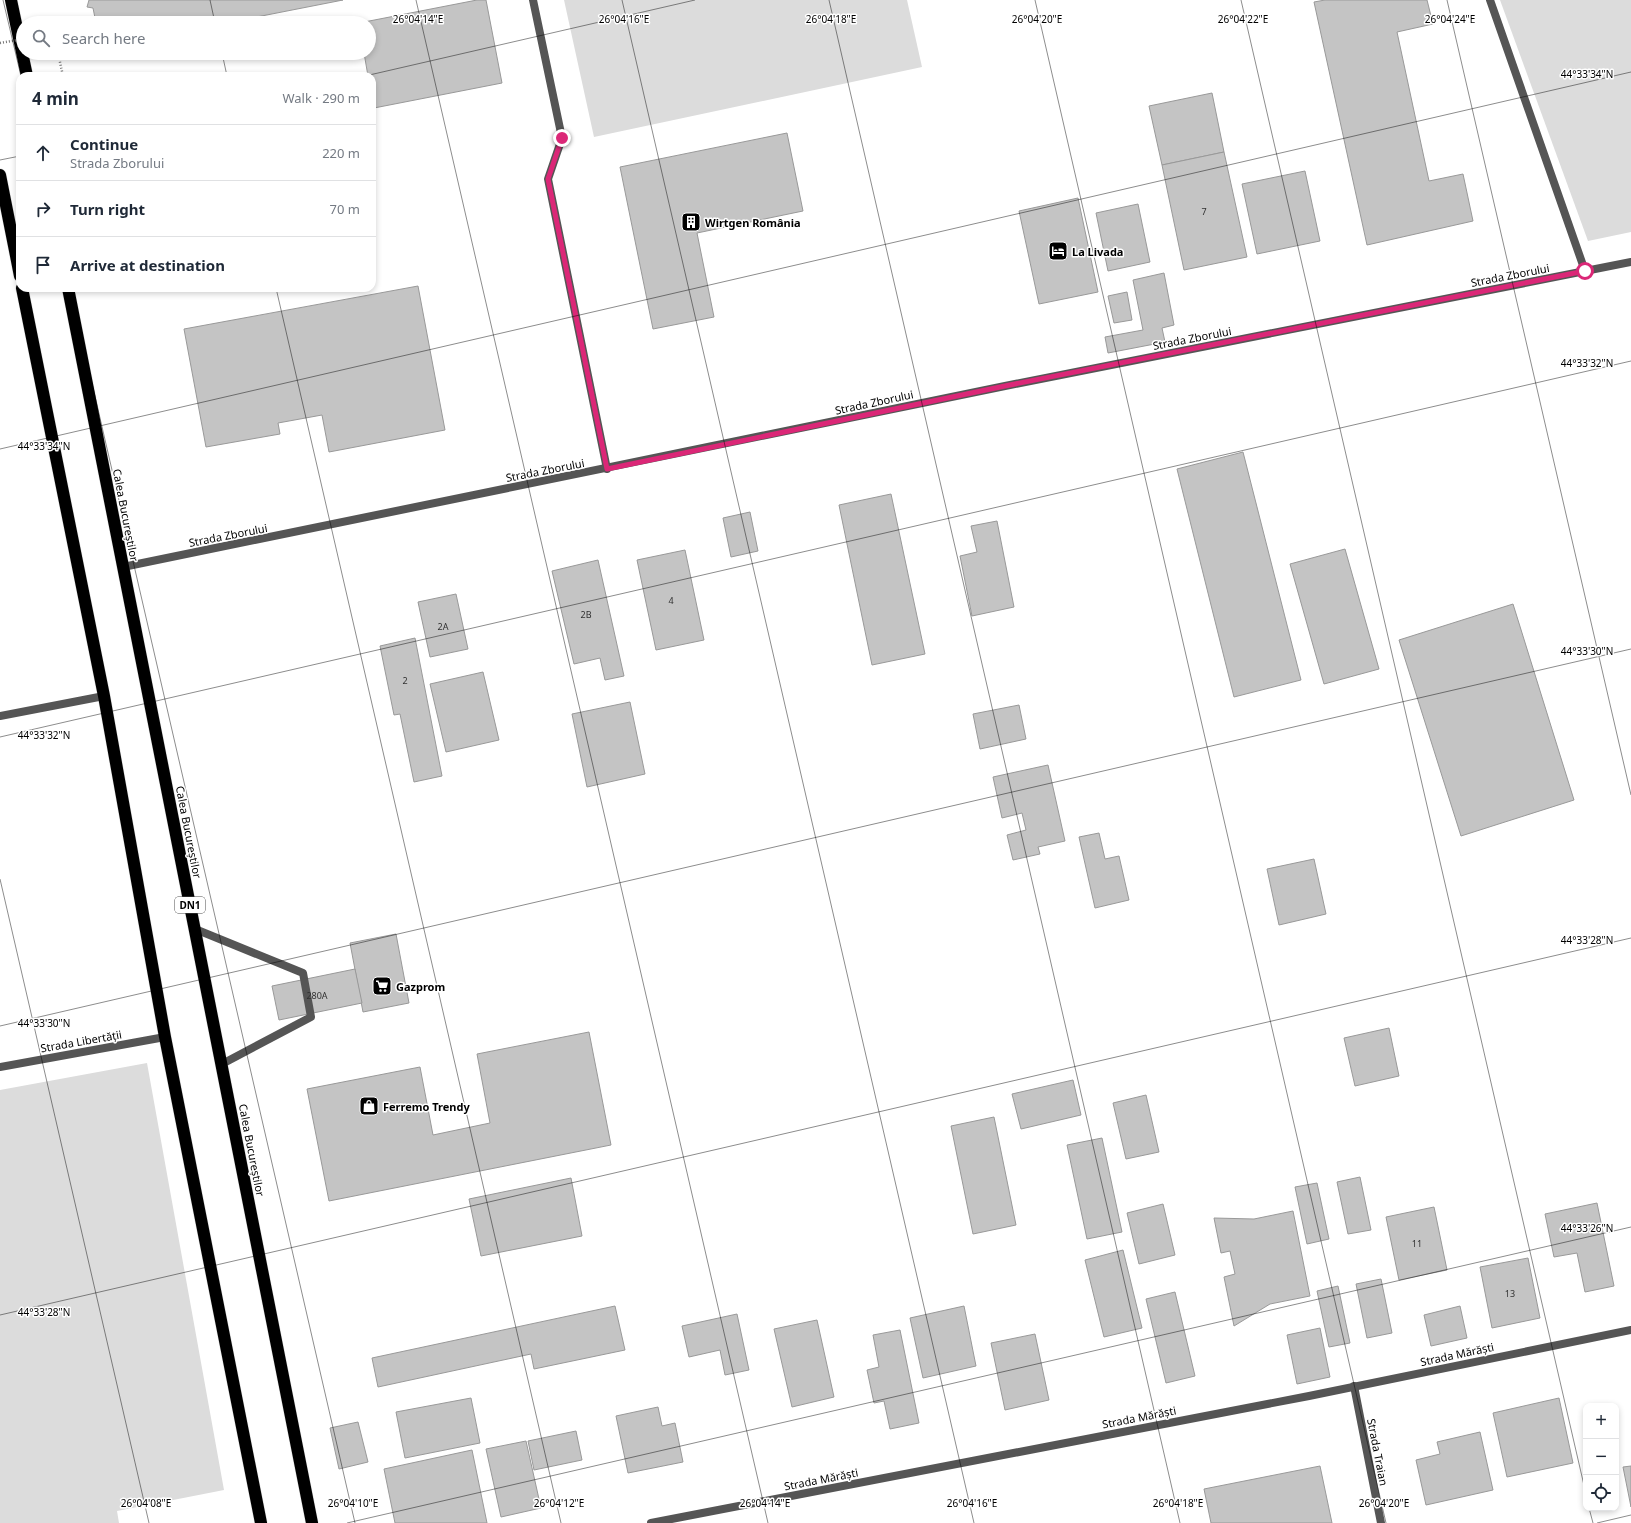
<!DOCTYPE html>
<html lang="en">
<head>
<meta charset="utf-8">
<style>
  body { margin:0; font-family:"Noto Sans",sans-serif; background:#f2f2f3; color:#1f2937 }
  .controls { position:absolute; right:12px; bottom:12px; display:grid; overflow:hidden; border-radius:8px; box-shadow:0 2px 6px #0003 }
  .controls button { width:36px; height:36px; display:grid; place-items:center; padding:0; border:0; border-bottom:1px solid #e0e1e3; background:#fff; color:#1f2937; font:20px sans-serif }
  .stop { position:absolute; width:12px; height:12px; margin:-9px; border:3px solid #db2777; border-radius:50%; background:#fff }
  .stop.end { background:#db2777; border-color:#fff; box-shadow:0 1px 4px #0008 }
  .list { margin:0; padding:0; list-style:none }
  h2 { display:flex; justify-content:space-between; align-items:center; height:52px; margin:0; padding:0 16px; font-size:17px }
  h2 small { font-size:13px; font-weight:400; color:#747a83 }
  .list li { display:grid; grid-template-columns:26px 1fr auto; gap:12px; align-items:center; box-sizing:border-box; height:56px; padding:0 16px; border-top:1px solid #e0e1e3 }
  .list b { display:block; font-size:15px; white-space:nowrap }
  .list p { margin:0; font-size:13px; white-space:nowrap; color:#747a83 }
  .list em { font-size:13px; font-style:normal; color:#747a83 }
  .icon { flex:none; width:22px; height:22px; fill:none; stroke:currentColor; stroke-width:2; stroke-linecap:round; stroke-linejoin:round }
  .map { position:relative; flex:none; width:1631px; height:1523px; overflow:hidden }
  .search { position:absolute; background:#fff; box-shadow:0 2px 6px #0003; left:16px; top:16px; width:360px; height:44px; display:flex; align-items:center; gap:10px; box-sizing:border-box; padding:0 14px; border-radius:22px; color:#747a83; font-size:15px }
  .panel { position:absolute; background:#fff; box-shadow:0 2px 6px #0003; left:16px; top:72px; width:360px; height:220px; border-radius:12px }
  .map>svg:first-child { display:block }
</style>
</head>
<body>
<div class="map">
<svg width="1631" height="1523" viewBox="0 0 1631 1523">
  <rect width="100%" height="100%" fill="#fff"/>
  <g fill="#dcdcdc">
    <path d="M564,0H907L922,67L594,137Z"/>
    <path d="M1500,0H1631V232L1588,241Z"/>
    <path d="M147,1063L224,1490L117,1511L119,1523H0V1090Z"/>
  </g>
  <g fill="#c4c4c4" stroke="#999">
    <path d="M89,0H343L226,23H96L93,8L87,7Z"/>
    <path d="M477,0H486L502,83L374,108L372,95V76H368L364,53H369V23H359Z"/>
    <path d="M1325,0H1427L1433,24L1397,32L1429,181L1463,174L1473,221L1367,245L1314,2Z"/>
    <path d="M1212,93L1224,152L1162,165L1149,106Z"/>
    <path d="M787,133L803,211L697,233L714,317L653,329L620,167Z"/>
    <path d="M1224,152L1247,257L1184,270L1162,165Z"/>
    <path d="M1305,171L1320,241L1257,254L1242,184Z"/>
    <path d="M1078,198L1098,292L1039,304L1019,211Z"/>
    <path d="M1138,204L1150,262L1108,271L1096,213Z"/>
    <path d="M1164,273L1174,325L1162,328L1165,342L1108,353L1105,337L1143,330L1133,280Z"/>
    <path d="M418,286L445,430L329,452L322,415L278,423L280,434L206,447L184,329Z"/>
    <path d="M1127,292L1132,320L1114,323L1108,296Z"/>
    <path d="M1243,452L1301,680L1234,697L1177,469Z"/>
    <path d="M891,494L925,654L872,665L839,505Z"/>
    <path d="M750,512L758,551L731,557L723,518Z"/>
    <path d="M997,521L1014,607L972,616L960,556L977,552L971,526Z"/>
    <path d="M1345,549L1379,669L1324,684L1290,564Z"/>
    <path d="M685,550L704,640L656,650L637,560Z"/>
    <path d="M598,560L624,676L605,680L600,658L574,664L552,571Z"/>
    <path d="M456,594L468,649L430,657L418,602Z"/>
    <path d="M1513,604L1574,800L1461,836L1399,640Z"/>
    <path d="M415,638L442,776L414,782L400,714L394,715L380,646Z"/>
    <path d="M483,672L499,740L446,752L430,684Z"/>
    <path d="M630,702L645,774L587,787L572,714Z"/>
    <path d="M1019,705L1026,739L980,749L973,714Z"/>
    <path d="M1048,765L1065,841L1038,847L1040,854L1013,860L1007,835L1026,830L1022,813L1002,818L993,777Z"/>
    <path d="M1099,833L1105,859L1119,856L1129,900L1095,908L1079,837Z"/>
    <path d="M1314,859L1326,914L1279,925L1267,869Z"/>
    <path d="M396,934L409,1003L363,1012L350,943Z"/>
    <path d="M355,969L362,1003L279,1020L272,986Z"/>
    <path d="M1389,1028L1399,1076L1355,1086L1344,1038Z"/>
    <path d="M589,1032L611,1145L329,1201L307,1089L420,1067L433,1135L490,1123L477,1054Z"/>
    <path d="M1073,1080L1081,1115L1021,1129L1012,1094Z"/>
    <path d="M1146,1095L1159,1152L1126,1159L1113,1103Z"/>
    <path d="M994,1117L1016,1225L973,1234L951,1126Z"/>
    <path d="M1102,1138L1122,1232L1087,1239L1067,1145Z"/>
    <path d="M1360,1177L1371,1230L1348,1234L1337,1182Z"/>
    <path d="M571,1178L582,1236L481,1256L469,1199Z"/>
    <path d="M1317,1183L1329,1239L1307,1244L1295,1187Z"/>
    <path d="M1597,1203L1614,1286L1585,1292L1577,1253L1554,1257L1545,1214Z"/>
    <path d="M1163,1204L1175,1255L1139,1264L1127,1213Z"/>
    <path d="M1434,1207L1447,1270L1399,1280L1386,1217Z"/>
    <path d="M1293,1211L1310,1296L1270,1304L1234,1326L1224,1277L1235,1274L1230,1251L1221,1253L1214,1218L1254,1219Z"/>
    <path d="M1123,1250L1142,1328L1104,1337L1085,1260Z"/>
    <path d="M1528,1258L1540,1318L1492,1328L1480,1267Z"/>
    <path d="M1381,1279L1392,1333L1367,1338L1356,1284Z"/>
    <path d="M1338,1286L1350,1343L1329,1347L1317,1291Z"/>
    <path d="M1175,1292L1195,1376L1166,1383L1146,1299Z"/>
    <path d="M615,1306L625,1350L534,1369L531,1354L378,1387L372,1358Z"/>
    <path d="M964,1306L976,1366L923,1378L910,1318Z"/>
    <path d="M1460,1306L1467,1338L1431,1346L1424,1315Z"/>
    <path d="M737,1314L749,1370L725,1375L720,1350L689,1357L682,1326Z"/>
    <path d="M817,1320L834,1397L792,1407L774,1329Z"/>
    <path d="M1320,1328L1330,1377L1297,1384L1287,1335Z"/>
    <path d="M900,1330L919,1423L890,1429L884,1401L874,1403L867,1370L879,1367L873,1335Z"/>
    <path d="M1035,1334L1049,1400L1005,1410L991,1343Z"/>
    <path d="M471,1398L480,1443L405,1458L396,1412Z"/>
    <path d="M1559,1398L1573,1463L1507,1477L1493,1413Z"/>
    <path d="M658,1407L662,1426L675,1423L683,1462L628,1473L616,1416Z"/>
    <path d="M358,1422L368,1462L339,1469L330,1428Z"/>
    <path d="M576,1431L582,1460L534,1470L528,1441Z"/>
    <path d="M1480,1432L1493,1490L1426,1505L1416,1460L1440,1454L1437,1442Z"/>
    <path d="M526,1441L541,1508L501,1517L486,1449Z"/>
    <path d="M472,1450L487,1523H395L384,1469Z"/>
    <path d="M1320,1466L1332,1523H1211L1204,1489Z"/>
    <path d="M1631,1466V1507L1623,1467Z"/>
  </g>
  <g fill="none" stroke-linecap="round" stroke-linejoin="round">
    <defs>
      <g id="highway">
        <path d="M11,0L27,76"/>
        <path d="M0,175L20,276"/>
        <path d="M22,288L104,696L165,1037L261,1523"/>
        <path d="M68,288L312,1523"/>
      </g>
    </defs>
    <use href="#highway" stroke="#dbdbdb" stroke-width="13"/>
    <path stroke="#777" stroke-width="2.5" stroke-dasharray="1 2" stroke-linecap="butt" d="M58,53L63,76"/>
    <g stroke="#555" stroke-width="8">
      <path d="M533,0L562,138L548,179L607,469"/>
      <path d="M1490,0L1585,271"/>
      <path d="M0,716L104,696"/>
      <path d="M195,929L303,973L311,1017L222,1064"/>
    </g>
    <g stroke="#555" stroke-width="8">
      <path d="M123,567L1005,386L1631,262"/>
      <path d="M0,1067L165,1037"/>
      <path d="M1354,1386L1381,1523"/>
      <path d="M651,1523L1309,1396L1631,1330"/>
    </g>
    <use href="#highway" stroke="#000" stroke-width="12"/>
    <path stroke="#777" stroke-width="2.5" stroke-dasharray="1 2" stroke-linecap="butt" d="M0,43L23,39"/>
  </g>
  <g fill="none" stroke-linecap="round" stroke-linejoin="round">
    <path stroke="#db2777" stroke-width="5" d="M562,138L548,179L607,469L1005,386L1585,271"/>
  </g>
  <path fill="none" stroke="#000" stroke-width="1" stroke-opacity="0.45" d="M3,0L21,76M210,0L215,23M416,0L768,1523M622,0L974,1523M829,0L1180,1523M1035,0L1386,1523M1241,0L1586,1494M1447,0L1631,795M222,53L227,76M365,76L695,0M0,160L20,156M70,288L355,1523M276,288L561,1523M0,449L1631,72M0,737L1631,361M0,879L149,1523M0,1026L1631,649M0,1315L1631,938M1589,1508L1593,1523M347,1523L1631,1227M1597,1523L1631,1515"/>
  <defs>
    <symbol id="building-square" viewBox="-11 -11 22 22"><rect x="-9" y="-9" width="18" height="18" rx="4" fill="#000" stroke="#fff"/><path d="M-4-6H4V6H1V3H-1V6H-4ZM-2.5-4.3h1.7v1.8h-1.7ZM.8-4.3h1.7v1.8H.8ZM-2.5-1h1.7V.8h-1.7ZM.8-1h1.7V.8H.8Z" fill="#fff"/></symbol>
    <symbol id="hotel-square" viewBox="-11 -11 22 22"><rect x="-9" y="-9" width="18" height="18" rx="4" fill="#000" stroke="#fff"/><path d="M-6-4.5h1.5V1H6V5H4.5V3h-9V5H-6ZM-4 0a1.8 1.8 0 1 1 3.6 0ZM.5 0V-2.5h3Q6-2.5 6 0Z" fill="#fff"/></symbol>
    <symbol id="supermarket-square" viewBox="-11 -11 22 22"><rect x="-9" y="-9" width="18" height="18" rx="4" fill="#000" stroke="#fff"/><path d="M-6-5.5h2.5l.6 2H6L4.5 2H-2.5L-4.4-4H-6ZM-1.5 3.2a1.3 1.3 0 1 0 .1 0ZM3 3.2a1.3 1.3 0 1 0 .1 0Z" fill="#fff"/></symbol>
    <symbol id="shop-square" viewBox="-11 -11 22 22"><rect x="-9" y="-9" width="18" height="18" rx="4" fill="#000" stroke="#fff"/><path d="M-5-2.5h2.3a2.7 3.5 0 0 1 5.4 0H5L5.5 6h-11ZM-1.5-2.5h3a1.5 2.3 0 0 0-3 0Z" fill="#fff"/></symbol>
  </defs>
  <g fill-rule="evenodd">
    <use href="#building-square" x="680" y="211" width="22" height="22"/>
    <use href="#hotel-square" x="1047" y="240" width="22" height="22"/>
    <use href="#supermarket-square" x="371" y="975" width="22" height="22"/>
    <use href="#shop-square" x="358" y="1095" width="22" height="22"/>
  </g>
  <g text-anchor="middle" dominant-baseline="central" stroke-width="3" stroke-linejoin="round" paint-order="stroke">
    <g font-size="9" fill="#313131">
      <text x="1204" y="211">7</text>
      <text x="671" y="600">4</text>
      <text x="586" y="614">2B</text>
      <text x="443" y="626">2A</text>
      <text x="405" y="680">2</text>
      <text x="317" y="995">280A</text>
      <text x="1417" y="1243">11</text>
      <text x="1510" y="1293">13</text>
    </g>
    <rect fill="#fff" stroke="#4c4c4c" stroke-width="1" x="175" y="897" width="30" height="16" rx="3"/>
    <g font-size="10" font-weight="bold" fill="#000">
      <text x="190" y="905">DN1</text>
    </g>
    <g font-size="11" font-weight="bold" fill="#000" stroke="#fff" text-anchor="start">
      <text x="705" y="222">Wirtgen România</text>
      <text x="1072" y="251">La Livada</text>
      <text x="396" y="986">Gazprom</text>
      <text x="383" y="1106">Ferremo Trendy</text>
    </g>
    <g font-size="11" fill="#000" stroke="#fff">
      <text transform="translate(1510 275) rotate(-11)">Strada Zborului</text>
      <text transform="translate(1192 338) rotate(-11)">Strada Zborului</text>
      <text transform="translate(874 402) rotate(-12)">Strada Zborului</text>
      <text transform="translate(545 470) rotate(-11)">Strada Zborului</text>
      <text transform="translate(126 515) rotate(79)">Calea Bucureștilor</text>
      <text transform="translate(228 535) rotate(-11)">Strada Zborului</text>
      <text transform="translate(189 832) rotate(79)">Calea Bucureștilor</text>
      <text transform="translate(81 1041) rotate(-10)">Strada Libertății</text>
      <text transform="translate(252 1150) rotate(79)">Calea Bucureștilor</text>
      <text transform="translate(1457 1354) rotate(-12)">Strada Mărăști</text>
      <text transform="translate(1139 1417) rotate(-11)">Strada Mărăști</text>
      <text transform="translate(1378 1452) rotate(79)">Strada Traian</text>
      <text transform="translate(821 1479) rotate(-11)">Strada Mărăști</text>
    </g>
  </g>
  <g font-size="10" text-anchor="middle" fill="#000" stroke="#fff" stroke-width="3" stroke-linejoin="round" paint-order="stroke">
    <text x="418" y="23">26°04'14"E</text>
    <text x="624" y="23">26°04'16"E</text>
    <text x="831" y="23">26°04'18"E</text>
    <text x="1037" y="23">26°04'20"E</text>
    <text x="1243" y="23">26°04'22"E</text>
    <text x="1450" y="23">26°04'24"E</text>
    <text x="1587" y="78">44°33'34"N</text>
    <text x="1587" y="367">44°33'32"N</text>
    <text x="44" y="450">44°33'34"N</text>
    <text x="1587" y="655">44°33'30"N</text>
    <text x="44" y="739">44°33'32"N</text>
    <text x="1587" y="944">44°33'28"N</text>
    <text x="44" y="1027">44°33'30"N</text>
    <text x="1587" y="1232">44°33'26"N</text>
    <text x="44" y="1316">44°33'28"N</text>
    <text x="146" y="1507">26°04'08"E</text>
    <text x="353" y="1507">26°04'10"E</text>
    <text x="559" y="1507">26°04'12"E</text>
    <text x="765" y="1507">26°04'14"E</text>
    <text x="972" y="1507">26°04'16"E</text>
    <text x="1178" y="1507">26°04'18"E</text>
    <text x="1384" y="1507">26°04'20"E</text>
  </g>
</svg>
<div class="controls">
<button>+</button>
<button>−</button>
<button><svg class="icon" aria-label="locate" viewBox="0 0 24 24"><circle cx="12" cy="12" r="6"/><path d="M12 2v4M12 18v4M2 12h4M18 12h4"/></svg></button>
</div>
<div class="stop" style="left:1585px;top:271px"></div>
<div class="stop end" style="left:562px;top:138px"></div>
<div class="search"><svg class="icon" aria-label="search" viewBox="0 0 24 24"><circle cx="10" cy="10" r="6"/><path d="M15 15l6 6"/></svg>Search here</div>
<section class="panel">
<h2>4 min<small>Walk · 290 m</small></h2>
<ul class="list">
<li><svg class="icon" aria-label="ahead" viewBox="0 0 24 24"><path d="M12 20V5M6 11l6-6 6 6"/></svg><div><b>Continue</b><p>Strada Zborului</p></div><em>220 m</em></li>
<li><svg class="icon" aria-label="right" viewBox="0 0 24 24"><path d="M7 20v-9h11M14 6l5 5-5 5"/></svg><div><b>Turn right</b></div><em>70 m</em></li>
<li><svg class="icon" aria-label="arrive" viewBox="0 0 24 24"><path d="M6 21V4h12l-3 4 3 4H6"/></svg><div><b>Arrive at destination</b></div></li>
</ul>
</section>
</div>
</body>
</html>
